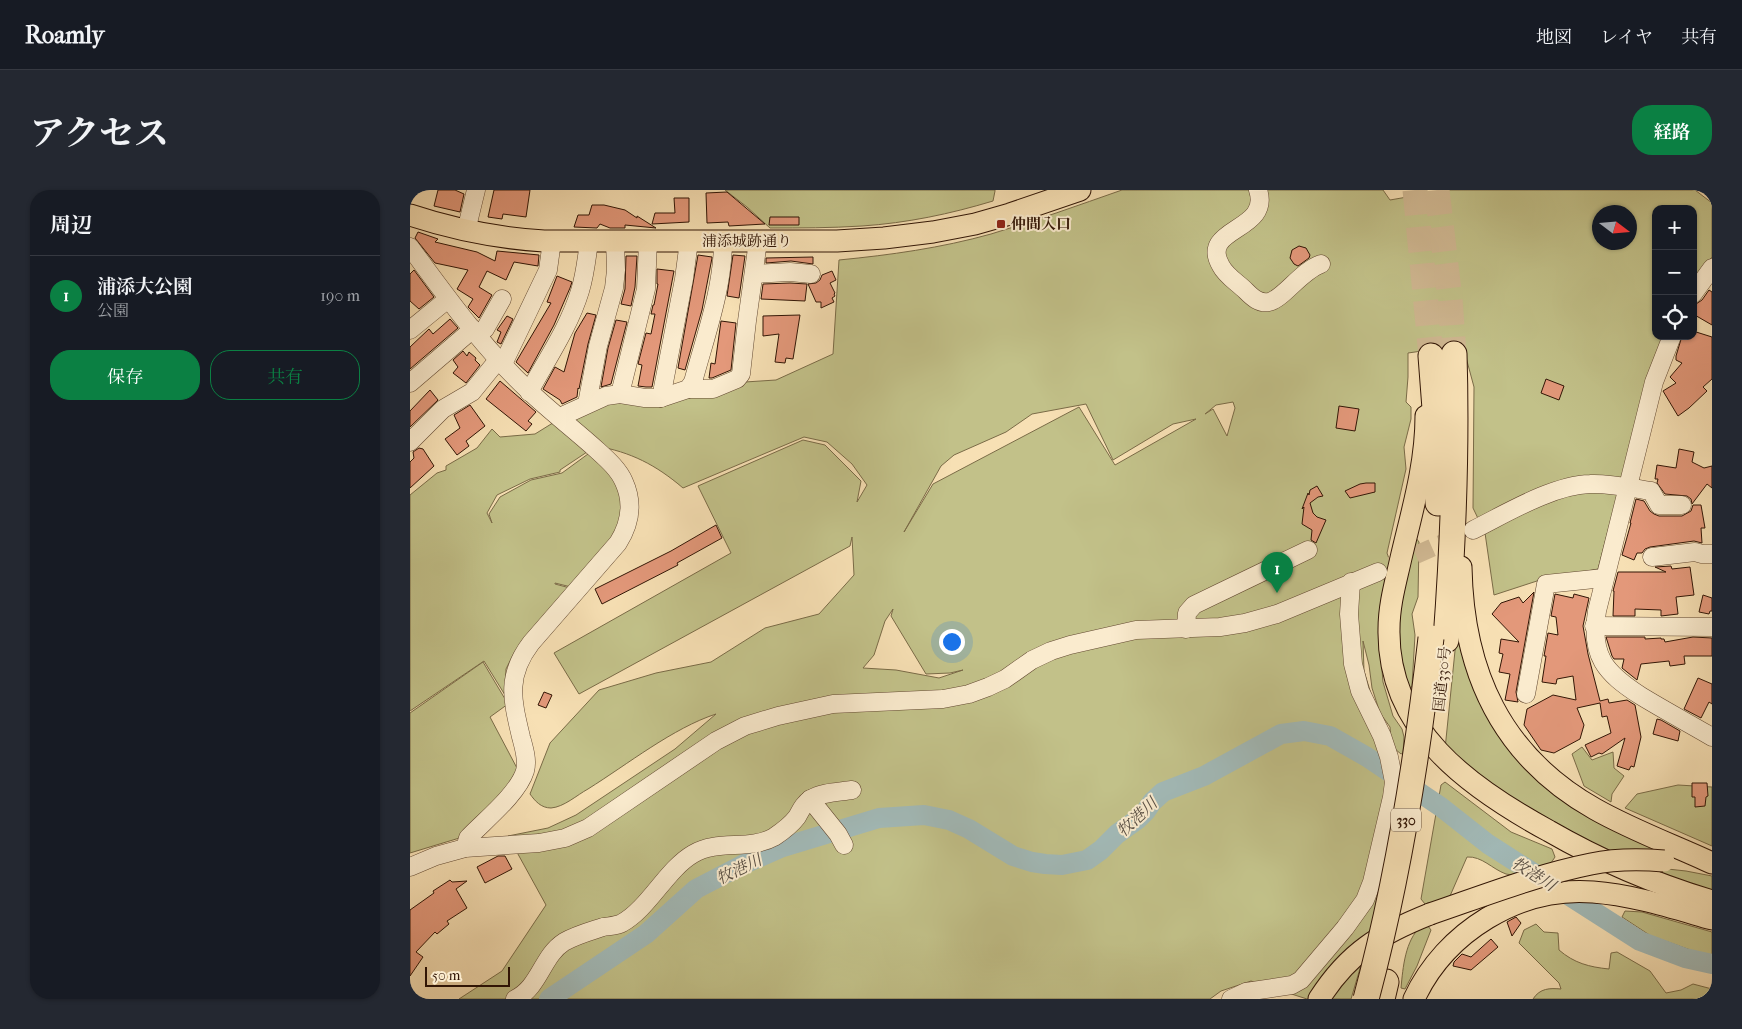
<!DOCTYPE html>
<html lang="ja">
<head>
<meta charset="utf-8">
<style>
  body { margin:0; font-family:"IM FELL French Canon","Noto Serif JP",serif; background:#242831; color:#f1f3f6 }
  .controls { position:absolute; right:15px; top:15px; display:grid; overflow:hidden; border-radius:10px; box-shadow:0 1px 4px #0004 }
  .controls button { width:45px; height:45px; display:grid; place-items:center; padding:0; border:0; border-bottom:1px solid #363941; background:#171b24; color:#f1f3f6; font:25px sans-serif }
  .compass { position:absolute; left:1182px; top:15px; width:45px; height:45px; border-radius:50%; background:#171b24; box-shadow:0 1px 4px #0004; rotate:106deg }
  .scale { position:absolute; left:15px; bottom:12px; width:85px; box-sizing:border-box; padding-left:5px; border:2px solid #311505; border-top:0; font-size:14px; line-height:18px; white-space:nowrap; color:#311505; -webkit-text-stroke:4px #faebce; paint-order:stroke }
  .you { position:absolute; left:541px; top:451px; width:18px; height:18px; margin:-12px; border:4px solid #fff; border-radius:50%; background:#1a73e8; box-shadow:0 0 0 8px #1a73e833 }
  .badge { display:grid; place-items:center; width:32px; height:32px; border-radius:50%; background:#0b8043; color:#fff; font-size:16px; font-weight:700 }
  .pin { position:absolute; translate:-50% -41px; filter:drop-shadow(0 1px 2px #0008) }
  .pin::after { content:''; position:absolute; top:26px; width:18px; height:15px; background:inherit; clip-path:polygon(0 0,100% 0,50% 100%) }
  .list { margin:0; padding:0; list-style:none }
  h2 { display:flex; justify-content:space-between; align-items:center; height:65px; margin:0; padding:0 20px; font-size:21px }
  h2 small { font-size:16px; font-weight:400; color:#9ea1a6 }
  .list li { display:grid; grid-template-columns:32px 1fr auto; gap:15px; align-items:center; box-sizing:border-box; height:80px; padding:0 20px; border-top:1px solid #363941 }
  .list b { display:block; font-size:19px; white-space:nowrap }
  .list p { margin:0; font-size:16px; white-space:nowrap; color:#9ea1a6 }
  .list em { font-size:16px; font-style:normal; color:#9ea1a6 }
  .actions { display:flex; gap:10px; padding:15px 20px }
  .actions a { flex:1; padding:11px 0; border:1px solid #0b8043; border-radius:20px; text-align:center; font-size:18px; color:#0b8043 }
  .actions .main { background:#0b8043; color:#fff }
  .icon { flex:none; width:28px; height:28px; fill:none; stroke:currentColor; stroke-width:2; stroke-linecap:round; stroke-linejoin:round }
  .map { position:relative; flex:none; width:1302px; height:809px; overflow:hidden; border-radius:20px }
  header { display:flex; align-items:center; gap:30px; box-sizing:border-box; height:70px; padding:0 25px; background:#171b24; border-bottom:1px solid #363941 }
  header strong { font-size:24px }
  nav { display:flex; gap:28px; margin-inline-start:auto; font-size:18px }
  .intro { display:flex; align-items:center; justify-content:space-between; box-sizing:border-box; height:120px; padding:0 30px }
  h1 { margin:0; font-size:35px }
  .button { padding:12px 22px; border-radius:20px; background:#0b8043; color:#fff; font-size:18px; font-weight:700 }
  main { display:flex; gap:30px; padding:0 30px }
  aside { flex:1; background:#171b24; border-radius:20px; box-shadow:0 1px 4px #0004 }
  .map>svg:first-child { display:block }
</style>
</head>
<body>
<header>
<strong>Roamly</strong>
<nav><a>地図</a><a>レイヤ</a><a>共有</a></nav>
</header>
<div class="intro"><h1>アクセス</h1><a class="button">経路</a></div>
<main>
<aside>
<h2>周辺<small></small></h2>
<ul class="list">
<li><span class="badge">1</span><div><b>浦添大公園</b><p>公園</p></div><em>190 m</em></li>
</ul>
<div class="actions"><a class="main">保存</a><a>共有</a></div>
</aside>
<div class="map">
<svg width="1302" height="809" viewBox="0 0 1302 809">
  <rect width="100%" height="100%" fill="#f7e0b4"/>
  <filter id="stains"><feTurbulence type="fractalNoise" baseFrequency=".004" numOctaves="4"/><feColorMatrix values="0 0 0 0 .2 0 0 0 0 .09 0 0 0 0 .02 0 0 0 .5 -.17"/></filter>
  <radialGradient id="worn" r=".72"><stop offset=".6" stop-color="#630" stop-opacity="0"/><stop offset="1" stop-color="#630" stop-opacity=".3"/></radialGradient>
  <g fill="#c2c189" stroke="#7a6b47" fill-rule="evenodd">
    <path d="M315,0H585V1L583,11C540,24 497,33 452,36C421,38 390,38 360,38L337,17Z"/>
    <path d="M712,0H973L980,10L1037,0H1285L1302,13V67L1283,92V19H1246V146H1254L1235,200L1188,379L1130,390L1084,405L1075,343L1063,318L1064,197L1054,160L1026,159L998,163V187L996,212L1001,217V229L994,257L996,279L977,363L982,377L969,445L973,492L983,526L992,539L994,547L993,563L991,564L985,559L967,721L941,809H897L841,791L811,801L800,809H49L92,781L136,715L98,646L138,638L166,625L265,559L306,524C263,538 218,574 178,599C167,605 154,617 141,618C131,618 125,611 120,604L140,553L189,500L246,483L301,472L355,438L409,424L444,385L442,347L440,356L169,504L144,463L321,363L288,296L393,250L415,255L451,291L447,312L457,295L442,274L417,252L394,247L273,298C246,275 221,262 186,256L150,280V282L120,289L87,305L77,323L82,333L79,324L90,307L121,290L152,283L178,264C186,272 199,281 205,292C229,333 186,368 161,397L145,393V394L160,398L105,461L96,479L95,505L74,471L0,521V305L27,283L36,280V276L67,258L82,239L90,247L125,244L146,231L201,212L335,192L366,190L423,164L429,70C480,65 531,58 581,44C625,31 669,15 712,0ZM1190,22H1220V52H1190ZM823,212L825,218L817,246L803,219L795,224L806,215ZM676,214L703,270L763,234L786,229L705,275L669,217L523,294L494,342L531,276L544,265L596,242L622,224ZM483,419L481,426L516,484L540,483L553,480L529,488L486,480L453,478L464,465L475,431ZM953,451L959,475L962,498L970,523L980,537L981,550L970,533L954,481Z"/>
    <path d="M1006,348L1009,352L1008,407L1002,424L1005,445L1002,496L1000,499L991,480L987,435L993,389Z"/>
    <path d="M1046,451L1053,452L1095,549L1256,659L1198,665L1119,624L1035,559Z"/>
    <path d="M73,472L98,514L80,527L108,580L104,584L105,589L56,646L0,663V523Z"/>
    <path d="M1172,557L1182,570L1203,562L1204,578L1214,586L1202,604L1201,612L1174,596L1162,564Z"/>
    <path d="M1035,592L1101,642L1142,659L1145,667L1141,673C1130,676 1107,688 1096,684C1082,679 1072,666 1057,667L1040,706L1024,714H1015L1011,709L1031,595Z"/>
    <path d="M1268,595L1302,597V656L1215,618L1227,604Z"/>
    <path d="M1230,676L1276,681L1302,686V703Z"/>
    <path d="M1215,721L1232,722L1302,742V772L1286,762L1241,746L1212,727Z"/>
    <path d="M1126,734L1134,742L1148,743L1149,760C1164,773 1179,777 1199,779L1201,763L1207,762L1240,781L1256,803L1271,800L1283,794L1302,799V809H1123C1130,798 1140,798 1151,799L1149,793L1109,753L1114,740Z"/>
    <path d="M1011,736H1018L1021,740L1007,776L995,799L991,798C993,777 995,751 1011,736Z"/>
  </g>
  <g fill="none" stroke-linecap="round" stroke-linejoin="round">
    <path stroke="#a2bab8" stroke-width="20" d="M139,809L236,744L286,699L334,674L370,658L469,628L514,625L539,630L559,639L603,666L622,672L635,674L652,675L677,670L691,660L707,644L728,629L736,621L742,612L753,602L794,586L871,544L894,541L920,546L957,567L1031,617L1078,654L1230,751L1275,768L1302,774"/>
  </g>
  <g fill="#e3987a" stroke="#311505">
    <path d="M28,0H45L54,4L50,22L24,16Z"/>
    <path d="M84,0H120L116,27L93,24L92,29L78,27Z"/>
    <path d="M317,2L355,34L319,36L318,32L297,33L296,3Z"/>
    <path d="M264,8H279V32L242,34L245,23H265Z"/>
    <path d="M182,15H194L215,20L227,28V26L246,38L215,35V38H200L190,34L187,38L164,37L168,25H179Z"/>
    <path d="M360,27H389V35H359Z"/>
    <path d="M8,42L28,49L25,52L67,62L85,71L87,61L129,65L128,76L104,72L96,90L77,81L69,97L82,105L69,128L58,117L63,109L47,99L58,80L25,73L5,48Z"/>
    <path d="M889,56L896,58L900,65L899,68L888,76L884,74L880,68L882,60Z"/>
    <path d="M288,65L302,67V68L292,120L275,180L268,178Z"/>
    <path d="M323,65L335,66L329,108L317,106Z"/>
    <path d="M216,66H227L225,97L221,116L211,114L215,99Z"/>
    <path d="M403,67V74L381,71L356,73V68Z"/>
    <path d="M247,79L264,81L242,197H236L228,196L232,175L228,174L236,143L241,144L245,124H241L243,115H244L248,94H247Z"/>
    <path d="M4,80L24,107L9,119L0,111V84Z"/>
    <path d="M422,81L426,90L420,93L425,103L424,104L425,106L422,108L424,112L411,118V112H406L398,94L406,93L410,90L412,85Z"/>
    <path d="M147,86L162,92L160,98L144,135L118,183L106,172L141,113L137,112Z"/>
    <path d="M380,93L397,94L395,111L351,109L353,94Z"/>
    <path d="M1299,100L1302,102V135L1283,124V118L1286,114L1292,110Z"/>
    <path d="M177,123L186,125L178,154L169,199L168,198L167,207L152,214L150,210L133,199L145,177L154,182L165,143Z"/>
    <path d="M390,125L383,169L376,168L375,173L365,172L369,144L353,146V126Z"/>
    <path d="M97,126L103,129L91,154L87,152L91,142L87,140Z"/>
    <path d="M40,129L48,138L0,179V157L19,139L23,144Z"/>
    <path d="M206,130L217,132L201,194L191,197L198,158Z"/>
    <path d="M311,131L326,133L321,180L302,188H299L301,173L305,174Z"/>
    <path d="M1283,141L1302,147V189L1293,197L1297,201L1279,218L1268,226L1253,201L1266,193L1260,187L1272,173L1266,170V166L1272,146H1283Z"/>
    <path d="M53,161L57,166L59,162L66,168L65,170L70,175L56,193L43,183L48,177L43,170Z"/>
    <path d="M1136,189L1154,196L1149,210L1131,203Z"/>
    <path d="M90,191L126,222L118,231L122,234L116,241L76,209Z"/>
    <path d="M20,200L28,210L0,237V221Z"/>
    <path d="M60,215L75,236L56,251L59,256L47,265L35,249L50,238L44,225Z"/>
    <path d="M929,216L949,219L945,241L926,238Z"/>
    <path d="M9,258L13,259L24,276L0,298V272L4,268L3,262Z"/>
    <path d="M1269,259L1284,262L1282,272L1294,278L1302,276V298L1297,294L1282,314L1281,309L1277,306L1255,304L1247,293L1248,289H1245L1247,275L1266,278Z"/>
    <path d="M956,293H965V302L940,308L935,301L950,294Z"/>
    <path d="M907,296L913,306L908,307L900,313L903,323L907,327L916,330L906,353L901,350L902,340L892,334L894,317L892,319L898,303L899,305L900,300Z"/>
    <path d="M1226,309L1234,311L1240,321L1244,324L1249,326H1272L1281,321L1283,315H1291L1295,338H1291L1292,353L1284,351L1240,357L1235,359L1232,363H1227L1224,370L1212,365L1221,333H1220Z"/>
    <path d="M306,335L312,348L267,373L268,375L192,414L185,399L261,361Z"/>
    <path d="M1261,376L1262,379L1280,377L1284,405L1266,407L1268,424L1251,426V420L1225,419V426H1203L1204,401H1203L1208,382H1256L1245,377Z"/>
    <path d="M1124,402L1106,502L1108,512L1095,510L1100,484L1089,482L1093,464L1089,463L1091,449L1109,452L1082,424L1091,413L1109,407L1113,413Z"/>
    <path d="M1145,404L1163,408L1164,404L1179,408L1173,436L1178,464L1190,511L1198,509L1199,513L1217,510L1225,515L1231,547L1224,577L1221,576L1219,580L1207,576L1215,548L1192,564L1189,563L1181,567L1175,555L1201,543L1197,526L1192,527L1190,513L1167,518L1174,535L1170,549L1144,563L1131,560L1114,535L1117,519L1143,505L1166,510L1163,486L1147,489L1146,494L1132,492L1136,466H1134L1138,443L1148,445L1146,427L1141,426Z"/>
    <path d="M1293,405L1302,408V421H1300L1299,424L1289,422Z"/>
    <path d="M1196,447H1235V449L1251,448V449H1254L1255,452L1283,447L1302,448V466H1274L1275,474L1260,476L1259,471L1231,474L1227,490L1212,478L1214,469H1204L1202,466Z"/>
    <path d="M1288,488L1302,494V514L1299,512L1291,528L1274,519Z"/>
    <path d="M134,502L142,505L136,518L128,515Z"/>
    <path d="M1247,529L1251,530L1270,541L1268,551L1243,544Z"/>
    <path d="M1282,593H1297L1298,606L1296,607L1295,616L1285,617V607H1282Z"/>
    <path d="M88,666H95L102,679L75,693L67,677Z"/>
    <path d="M40,690L42,692L57,691L46,699L57,718L37,731L39,734L27,744L25,742L6,762L13,767L0,786V720L24,703L23,701Z"/>
    <path d="M1106,727L1111,733L1102,746L1097,732Z"/>
    <path d="M1081,749L1088,757L1061,780L1043,776L1044,772L1052,764L1061,767Z"/>
  </g>
  <g fill="none" stroke-linecap="round" stroke-linejoin="round">
    <path stroke="#cfb791" stroke-width="18" stroke-dasharray="18 9" stroke-linecap="butt" d="M981,376L1051,345"/>
    <g stroke="#cfb791" stroke-width="25" stroke-dasharray="25 12" stroke-linecap="butt">
      <path d="M1005,0L1021,166"/>
      <path d="M1027,0L1040,109L1044,164"/>
    </g>
    <defs>
      <g id="minor">
        <path d="M848,0C862,42 788,37 811,76C816,86 828,93 836,101C842,107 849,114 859,112C873,109 891,81 911,74"/>
        <path d="M56,41L66,0"/>
        <path d="M0,57C37,107 73,158 119,201C141,222 165,240 188,261C198,270 209,280 214,292C224,314 220,334 208,353L121,453C96,486 102,509 111,547C114,558 118,570 115,581C108,604 74,631 58,648L55,658"/>
        <path d="M344,84L380,82L401,84"/>
        <path d="M1283,104L1302,78"/>
        <path d="M0,140L38,109"/>
        <path d="M68,145L75,139L92,109"/>
        <path d="M1262,146L1244,192L1187,421C1180,466 1195,483 1231,506C1254,520 1278,533 1302,547"/>
        <path d="M93,174L138,80L142,51"/>
        <path d="M0,193L63,139"/>
        <path d="M278,199H303L327,189L331,184L337,131L348,51"/>
        <path d="M119,202C137,169 159,137 170,101C175,85 177,68 179,51"/>
        <path d="M210,204L236,99L238,51"/>
        <path d="M251,208L274,89L279,51"/>
        <path d="M177,214L188,156L204,98L206,80L205,51"/>
        <path d="M150,227L196,206L210,204L235,208H251L278,199L283,192C295,147 313,99 313,51"/>
        <path d="M0,252L33,219L62,202L88,170"/>
        <path d="M1063,340C1097,323 1143,295 1180,294C1200,293 1221,298 1241,301L1249,315H1272"/>
        <path d="M1242,367L1285,362L1292,364H1302"/>
        <path d="M1184,436L1302,437"/>
        <path d="M776,439L777,423L784,415L898,360"/>
        <path d="M1116,504L1136,394L1194,388"/>
        <path d="M400,609L428,644L434,655"/>
        <path d="M0,677L26,666L55,658L129,653L155,648L178,638L306,551L335,536L368,526L423,514L533,509L559,504L578,497L595,489L622,470L641,461L660,455L726,440L810,437L835,433L867,424L968,382"/>
        <path d="M105,809C130,797 132,766 154,752C166,745 181,741 193,737C199,736 207,736 212,733C238,719 257,679 283,664C308,649 339,661 364,647C373,641 381,635 387,627C391,620 394,613 401,609C412,602 429,602 442,600"/>
        <path d="M821,809L836,802L882,795L891,790L935,738L955,710L962,692L982,607L984,592L979,567L972,546L950,501L943,474L939,424L941,392"/>
      </g>
      <g id="major">
        <path d="M0,25C45,40 86,48 134,51H427L474,48L523,42L565,34L600,24L670,0"/>
        <path d="M1016,226C1016,275 1002,321 991,368C986,391 979,414 979,439C977,540 1060,598 1139,641C1191,671 1245,694 1302,711"/>
        <path d="M1051,377C1053,482 1091,566 1185,619C1222,640 1263,655 1302,673"/>
        <path d="M909,809C939,762 970,744 1020,724"/>
        <path d="M1004,809C1035,742 1109,696 1183,702C1223,705 1263,718 1302,729"/>
      </g>
      <g id="highway">
        <path d="M1021,166L1027,245L1028,313"/>
        <path d="M1036,450C1043,355 1047,260 1044,164"/>
        <path d="M972,809L976,792"/>
      </g>
    </defs>
    <use href="#minor" stroke="#624831" stroke-width="19"/>
    <use href="#major" stroke="#311505" stroke-width="23"/>
    <use href="#highway" stroke="#311505" stroke-width="27"/>
    <use href="#minor" stroke="#faebce" stroke-width="18"/>
    <use href="#major" stroke="#f7e0b4" stroke-width="21"/>
    <use href="#highway" stroke="#f7e0b4" stroke-width="25"/>
    <defs>
      <path id="major-bridge" d="M1020,724C1073,706 1126,685 1181,674C1205,669 1229,669 1254,671"/>
      <path id="highway-bridge" d="M956,809C988,690 1007,571 1021,448"/>
    </defs>
    <use href="#major-bridge" stroke="#311505" stroke-width="23" stroke-linecap="butt"/>
    <use href="#highway-bridge" stroke="#311505" stroke-width="27" stroke-linecap="butt"/>
    <use href="#major-bridge" stroke="#f7e0b4" stroke-width="21"/>
    <use href="#highway-bridge" stroke="#f7e0b4" stroke-width="25"/>
  </g>
  <rect fill="#8f2418" stroke="#faebce" stroke-width="2" x="586" y="29" width="10" height="10" rx="2.5"/>
  <g text-anchor="middle" dominant-baseline="central" stroke-width="4" stroke-linejoin="round" paint-order="stroke">
    <rect fill="#faebce" stroke="#6d5541" stroke-width="1" x="981" y="618.5" width="30" height="23" rx="4"/>
    <g font-size="14" font-weight="bold" fill="#311505">
      <text x="996" y="630">330</text>
    </g>
    <g font-size="15" font-weight="bold" fill="#311505" stroke="#faebce" text-anchor="start">
      <text x="601" y="34">仲間入口</text>
    </g>
    <g font-size="15" fill="#311505" stroke="#faebce">
      <text x="337" y="51">浦添城跡通り</text>
      <text transform="translate(1032 489) rotate(-84)">国道330号</text>
    </g>
    <g font-size="16" font-style="italic" fill="#594f44" stroke="#faebce">
      <text transform="translate(727 627) rotate(-43)">牧港川</text>
      <text transform="translate(329 679) rotate(-26)">牧港川</text>
      <text transform="translate(1124 684) rotate(32)">牧港川</text>
    </g>
  </g>
  <rect width="100%" height="100%" filter="url(#stains)"/>
  <rect width="100%" height="100%" fill="url(#worn)"/>
</svg>
<div class="controls">
<button>+</button>
<button>−</button>
<button><svg class="icon" aria-label="locate" viewBox="0 0 24 24"><circle cx="12" cy="12" r="6"/><path d="M12 2v4M12 18v4M2 12h4M18 12h4"/></svg></button>
</div>
<svg class="compass" viewBox="-18 -18 36 36"><path d="M0-13l5 13h-10z" fill="#e53935"/><path d="M0 13l5-13h-10z" fill="#9ea1a6"/></svg>
<div class="scale">50 m</div>
<div class="you"></div>
<div class="pin badge" style="left:867px;top:403px">1</div>
</div>
</main>
</body>
</html>
